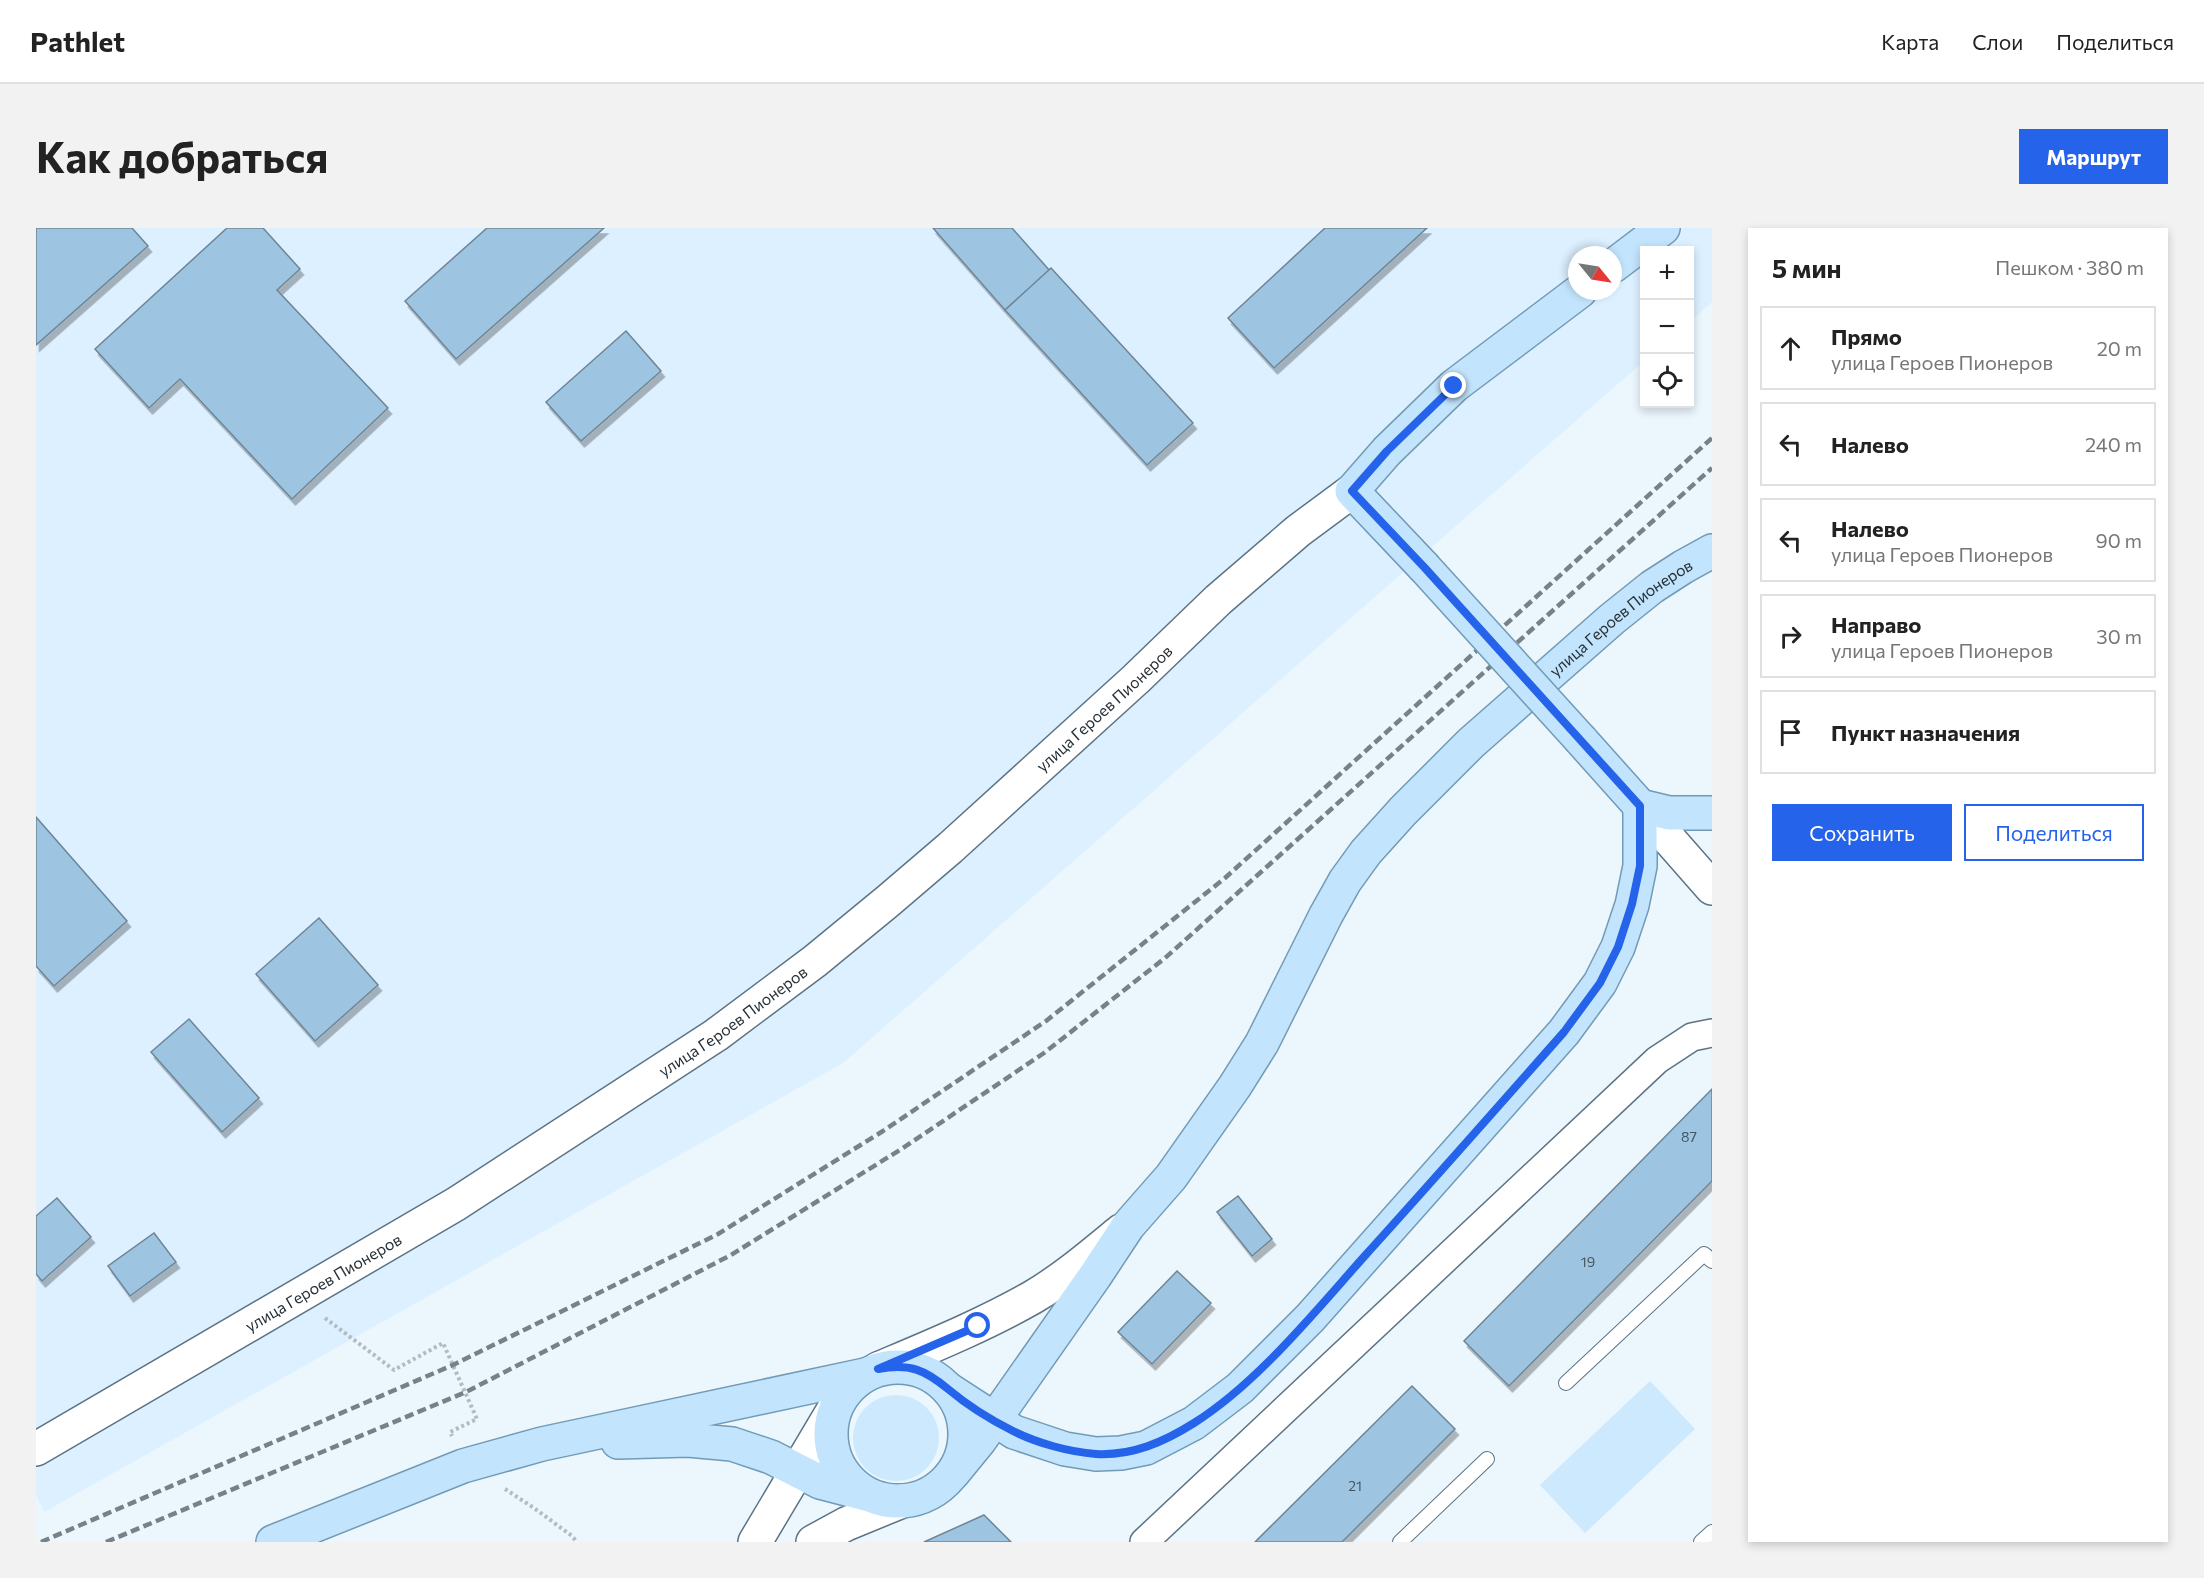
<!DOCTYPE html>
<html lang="ru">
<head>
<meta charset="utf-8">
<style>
  body { margin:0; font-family:Commissioner,sans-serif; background:#f2f2f2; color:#222 }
  .controls { position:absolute; right:18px; top:18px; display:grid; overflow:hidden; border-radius:0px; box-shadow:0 3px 9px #0003 }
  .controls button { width:54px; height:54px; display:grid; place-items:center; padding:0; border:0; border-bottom:2px solid #e0e0e0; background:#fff; color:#222; font:30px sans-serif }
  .compass { position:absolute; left:1532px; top:18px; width:54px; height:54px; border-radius:50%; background:#fff; box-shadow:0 3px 9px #0003; rotate:120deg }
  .stop { position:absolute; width:18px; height:18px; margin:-14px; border:4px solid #2563eb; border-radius:50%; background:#fff }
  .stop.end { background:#2563eb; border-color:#fff; box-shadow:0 2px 6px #0008 }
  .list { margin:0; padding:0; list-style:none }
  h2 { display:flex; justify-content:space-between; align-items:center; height:78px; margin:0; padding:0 24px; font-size:26px }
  h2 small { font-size:20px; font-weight:400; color:#767676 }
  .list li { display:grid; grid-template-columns:39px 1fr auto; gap:18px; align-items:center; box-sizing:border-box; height:84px; margin:0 12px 12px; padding:0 12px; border:2px solid #e0e0e0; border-radius:0px }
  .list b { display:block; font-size:22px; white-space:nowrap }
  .list p { margin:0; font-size:20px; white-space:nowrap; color:#767676 }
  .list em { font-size:20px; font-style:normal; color:#767676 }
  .actions { display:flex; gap:12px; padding:18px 24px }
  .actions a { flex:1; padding:14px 0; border:2px solid #2563eb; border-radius:0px; text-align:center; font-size:21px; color:#2563eb }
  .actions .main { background:#2563eb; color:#fff }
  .icon { flex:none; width:33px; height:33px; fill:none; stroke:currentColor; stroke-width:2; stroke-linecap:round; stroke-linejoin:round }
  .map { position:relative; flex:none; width:1676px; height:1314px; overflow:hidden; border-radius:0px }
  header { display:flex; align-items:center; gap:36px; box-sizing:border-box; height:84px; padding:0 30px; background:#fff; border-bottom:2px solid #e0e0e0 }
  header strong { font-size:28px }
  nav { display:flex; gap:33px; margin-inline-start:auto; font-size:21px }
  .intro { display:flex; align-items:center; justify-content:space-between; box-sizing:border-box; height:144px; padding:0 36px }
  h1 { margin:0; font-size:42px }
  .button { padding:15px 27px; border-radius:0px; background:#2563eb; color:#fff; font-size:21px; font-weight:700 }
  main { display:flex; gap:36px; padding:0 36px }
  aside { flex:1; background:#fff; border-radius:0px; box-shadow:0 3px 9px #0003 }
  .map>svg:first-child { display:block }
</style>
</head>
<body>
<header>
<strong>Pathlet</strong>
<nav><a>Карта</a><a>Слои</a><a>Поделиться</a></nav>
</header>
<div class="intro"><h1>Как добраться</h1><a class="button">Маршрут</a></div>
<main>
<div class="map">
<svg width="1676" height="1314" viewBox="0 0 1676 1314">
  <defs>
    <filter id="shadow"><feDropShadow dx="3.5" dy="6" stdDeviation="0" flood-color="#0004"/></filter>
  </defs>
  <rect width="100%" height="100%" fill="#ebf6fd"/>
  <path fill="#ddf0ff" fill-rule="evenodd" d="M0,0H1676V74L1654,94V22H1608V133L807,835L8,1284L0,1267ZM1541,27H1577V63H1541Z"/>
  <g fill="#cde9fd">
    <path d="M1614,1153L1659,1201L1549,1305L1504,1257Z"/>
    <circle cx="860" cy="1210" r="43"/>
  </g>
  <g fill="#9dc5e1" stroke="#6e8596" stroke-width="1.5" filter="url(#shadow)">
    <path d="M0,0H96L112,18L0,117Z"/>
    <path d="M191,0H227L264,41L241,62L352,180L256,271L144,151L113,180L59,121Z"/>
    <path d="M451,0H568L420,131L369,73Z"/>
    <path d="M897,0H976L1014,43L969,82Z"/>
    <path d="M1289,0H1391L1238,140L1192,90Z"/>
    <path d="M1015,40L1157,195L1111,237L969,82Z"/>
    <path d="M590,103L625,143L545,213L510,174Z"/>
    <path d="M0,589L91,693L18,758L0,738Z"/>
    <path d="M283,690L342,757L279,813L220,746Z"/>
    <path d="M153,791L223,870L186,904L115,824Z"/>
    <path d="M1676,861V953L1473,1158L1428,1113Z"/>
    <path d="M1202,968L1236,1011L1216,1028L1181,984Z"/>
    <path d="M21,970L55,1009L6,1053L0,1046V988Z"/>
    <path d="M118,1005L140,1034L94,1068L72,1038Z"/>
    <path d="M1141,1043L1175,1075L1116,1136L1082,1104Z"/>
    <path d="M1376,1158L1419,1201L1306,1314H1219Z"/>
    <path d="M948,1287L975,1314H888Z"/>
  </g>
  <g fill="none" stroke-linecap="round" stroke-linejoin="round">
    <defs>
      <g id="service">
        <path d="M1530,1155L1668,1026L1676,1033"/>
        <path d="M1364,1314L1451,1231"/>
        <path d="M1665,1314L1676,1304"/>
      </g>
      <path id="minor" d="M1108,1314L1621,832L1656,809L1676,805"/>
      <g id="tertiary">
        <path d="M1604,578L1676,660"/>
        <path d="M842,1141C894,1119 948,1097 997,1069C1029,1050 1057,1026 1085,1003"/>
        <path id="s1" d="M0,1221L420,976L680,807L779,733L852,673L914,620L1100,451L1182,372L1262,303L1316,263"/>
        <path d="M719,1314L804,1171"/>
        <path d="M777,1314L810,1296L866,1273"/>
      </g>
      <g id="primary">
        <path d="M1577,38L1627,0"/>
        <path d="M1388,339L1316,263L1351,223L1418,158L1544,63"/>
        <path d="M1545,512L1604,578"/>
        <path d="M1604,578L1633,585H1676"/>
        <circle cx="862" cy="1206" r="67"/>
        <path d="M912,1161L978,1204L1029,1221L1060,1226L1085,1225L1110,1220L1158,1195L1204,1160L1274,1090L1528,804L1564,755L1582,719L1596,677L1604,638V578"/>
        <path d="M582,1214L652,1212L696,1216L735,1229L784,1254L830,1266"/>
        <path id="s2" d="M917,1245L944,1212L1059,1048L1092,998L1135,949L1199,858L1226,815L1290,687L1309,653L1330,624L1367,583L1435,515L1576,391L1616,359L1647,339L1676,323"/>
        <path d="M237,1314L427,1238L506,1216L829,1147"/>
      </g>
    </defs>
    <use href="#service" stroke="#5c7384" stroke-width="16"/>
    <use href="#minor" stroke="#5c7384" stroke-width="30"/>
    <use href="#tertiary" stroke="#5c7384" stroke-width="36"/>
    <use href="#primary" stroke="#729ab6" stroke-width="36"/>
    <g stroke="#b0bbc2" stroke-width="4" stroke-dasharray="3 3" stroke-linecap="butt">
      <path d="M289,1090L358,1142L407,1115L441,1191L414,1204L416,1208"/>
      <path d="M469,1261L498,1280L536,1308L541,1314"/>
    </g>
    <use href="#service" stroke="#fff" stroke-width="14"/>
    <use href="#minor" stroke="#fff" stroke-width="27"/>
    <use href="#tertiary" stroke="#fff" stroke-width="33"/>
    <use href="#primary" stroke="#c2e4fc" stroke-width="33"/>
    <g stroke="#778188" stroke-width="4.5" stroke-dasharray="9 4.5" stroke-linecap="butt">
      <path d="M5,1314L417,1137L682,1006L847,903L1010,793L1189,650L1676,210"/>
      <path d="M70,1314L430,1164L695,1027L867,920L1008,825L1129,730L1676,240"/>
    </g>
    <defs>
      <path id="primary-bridge" d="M1388,339L1545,512"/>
    </defs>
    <use href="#primary-bridge" stroke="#729ab6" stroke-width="36" stroke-linecap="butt"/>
    <use href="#primary-bridge" stroke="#c2e4fc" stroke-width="33"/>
  </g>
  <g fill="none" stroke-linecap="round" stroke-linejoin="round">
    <path stroke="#2563eb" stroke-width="8" d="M942,1098L842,1141C874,1135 889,1142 912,1161C931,1177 955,1192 977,1203C1001,1215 1033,1224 1060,1226C1096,1228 1128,1214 1158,1195C1220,1156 1277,1086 1326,1031C1394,956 1461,880 1528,804L1564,755L1582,719L1596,676L1604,638V578L1388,339L1316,263L1351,223L1418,158"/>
  </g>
  <g text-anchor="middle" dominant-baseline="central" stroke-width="5" stroke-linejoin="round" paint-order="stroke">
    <g font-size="14" fill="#445662">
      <text x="1653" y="908">87</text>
      <text x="1552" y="1033">19</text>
      <text x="1319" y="1257">21</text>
    </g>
    <g font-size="16" fill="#273138" stroke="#fff">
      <text stroke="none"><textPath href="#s2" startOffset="1095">улица Героев Пионеров</textPath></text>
      <text stroke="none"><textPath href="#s1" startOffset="1304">улица Героев Пионеров</textPath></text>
      <text stroke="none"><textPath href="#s1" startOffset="818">улица Героев Пионеров</textPath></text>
      <text stroke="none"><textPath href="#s1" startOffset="332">улица Героев Пионеров</textPath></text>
    </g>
  </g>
</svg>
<div class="controls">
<button>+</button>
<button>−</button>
<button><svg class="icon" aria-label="locate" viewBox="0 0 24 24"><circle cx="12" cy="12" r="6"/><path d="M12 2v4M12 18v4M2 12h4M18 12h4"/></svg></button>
</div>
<svg class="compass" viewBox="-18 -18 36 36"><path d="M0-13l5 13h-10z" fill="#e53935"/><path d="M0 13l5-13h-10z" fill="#767676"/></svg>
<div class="stop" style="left:942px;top:1098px"></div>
<div class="stop end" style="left:1418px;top:158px"></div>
</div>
<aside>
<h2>5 мин<small>Пешком · 380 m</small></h2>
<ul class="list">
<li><svg class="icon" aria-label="ahead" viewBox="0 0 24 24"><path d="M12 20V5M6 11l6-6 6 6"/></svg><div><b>Прямо</b><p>улица Героев Пионеров</p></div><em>20 m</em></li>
<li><svg class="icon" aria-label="left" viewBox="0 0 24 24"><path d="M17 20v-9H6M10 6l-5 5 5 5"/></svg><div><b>Налево</b></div><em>240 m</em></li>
<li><svg class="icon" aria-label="left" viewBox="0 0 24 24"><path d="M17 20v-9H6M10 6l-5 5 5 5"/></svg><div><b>Налево</b><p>улица Героев Пионеров</p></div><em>90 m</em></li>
<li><svg class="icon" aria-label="right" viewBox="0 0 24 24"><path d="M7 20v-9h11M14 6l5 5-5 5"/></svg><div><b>Направо</b><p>улица Героев Пионеров</p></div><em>30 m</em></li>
<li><svg class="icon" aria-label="arrive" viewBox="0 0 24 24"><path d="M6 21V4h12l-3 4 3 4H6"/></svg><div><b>Пункт назначения</b></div></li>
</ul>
<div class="actions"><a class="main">Сохранить</a><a>Поделиться</a></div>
</aside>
</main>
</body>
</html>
